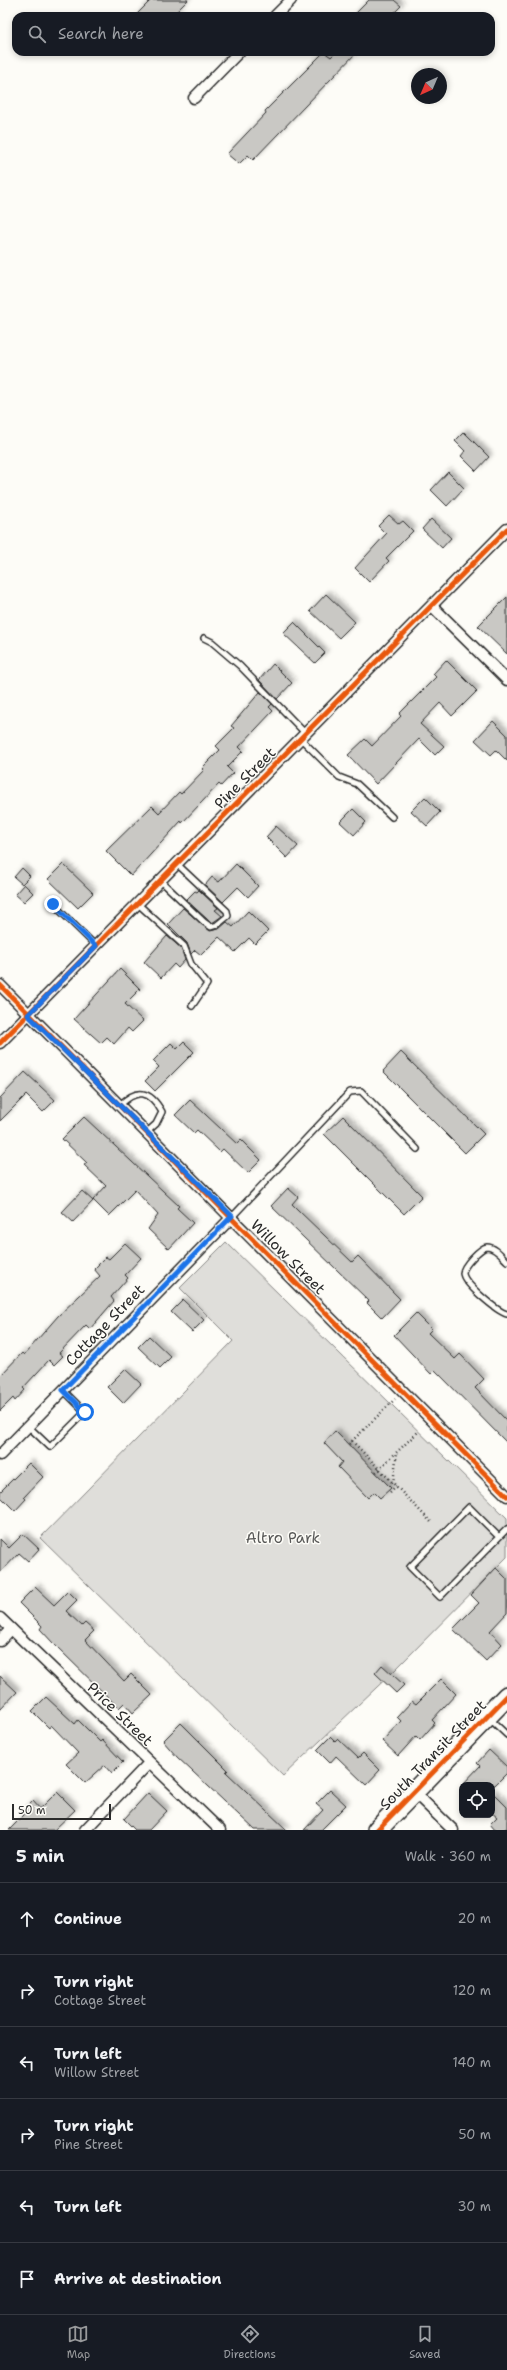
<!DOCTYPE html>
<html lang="en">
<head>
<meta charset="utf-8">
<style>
  body { margin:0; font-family:"Shantell Sans",sans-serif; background:#242831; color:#f1f3f6 }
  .controls { position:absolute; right:12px; bottom:12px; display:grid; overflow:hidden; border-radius:8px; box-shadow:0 2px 6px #0003 }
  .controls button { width:36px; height:36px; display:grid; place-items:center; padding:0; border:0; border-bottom:1px solid #363941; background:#171b24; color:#f1f3f6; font:20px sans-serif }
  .compass { position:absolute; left:411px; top:68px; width:36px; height:36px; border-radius:50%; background:#171b24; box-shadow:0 2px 6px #0003; rotate:224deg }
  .scale { position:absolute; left:12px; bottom:10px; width:99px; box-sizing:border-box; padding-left:4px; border:2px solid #2b2b2b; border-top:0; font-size:11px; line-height:14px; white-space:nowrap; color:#2b2b2b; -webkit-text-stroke:3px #fdfcf7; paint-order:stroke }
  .stop { position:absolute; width:12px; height:12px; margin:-9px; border:3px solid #1a73e8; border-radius:50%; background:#fff }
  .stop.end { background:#1a73e8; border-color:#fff; box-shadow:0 1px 4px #0008 }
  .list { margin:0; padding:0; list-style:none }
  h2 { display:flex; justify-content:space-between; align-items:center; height:52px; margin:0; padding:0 16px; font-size:17px }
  h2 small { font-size:13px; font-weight:400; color:#9ea1a6 }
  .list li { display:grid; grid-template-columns:26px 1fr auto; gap:12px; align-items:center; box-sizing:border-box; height:72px; padding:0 16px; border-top:1px solid #363941 }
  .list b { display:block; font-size:15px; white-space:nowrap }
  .list p { margin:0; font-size:13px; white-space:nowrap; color:#9ea1a6 }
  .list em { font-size:13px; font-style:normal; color:#9ea1a6 }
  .icon { flex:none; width:22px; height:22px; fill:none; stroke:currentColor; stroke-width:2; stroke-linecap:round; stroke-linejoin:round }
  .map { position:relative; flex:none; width:507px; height:1830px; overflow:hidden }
  .search { position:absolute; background:#171b24; box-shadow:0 2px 6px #0003; left:12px; right:12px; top:12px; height:44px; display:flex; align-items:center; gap:10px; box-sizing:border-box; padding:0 14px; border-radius:12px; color:#9ea1a6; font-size:15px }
  .sheet { height:484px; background:#171b24 }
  nav { display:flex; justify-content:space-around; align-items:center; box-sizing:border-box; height:56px; border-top:1px solid #363941; background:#171b24; font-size:11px; color:#9ea1a6 }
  nav a { display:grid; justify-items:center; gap:2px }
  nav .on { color:#98999b }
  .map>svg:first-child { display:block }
</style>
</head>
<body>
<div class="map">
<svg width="507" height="1830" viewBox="0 0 507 1830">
  <defs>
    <filter id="shadow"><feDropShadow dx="3.5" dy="-3.5" stdDeviation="2" flood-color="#0004"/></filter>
  </defs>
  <rect width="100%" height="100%" fill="#fdfcf7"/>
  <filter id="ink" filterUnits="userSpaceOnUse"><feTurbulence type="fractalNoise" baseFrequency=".025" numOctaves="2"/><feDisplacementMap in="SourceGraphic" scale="8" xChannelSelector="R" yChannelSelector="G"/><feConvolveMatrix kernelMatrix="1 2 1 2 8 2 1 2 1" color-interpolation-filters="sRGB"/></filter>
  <g filter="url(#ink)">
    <path fill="#dfdeda" stroke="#858482" d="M226,1242L507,1518V1557L395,1670L283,1776L40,1538L233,1341L180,1288Z"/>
    <g fill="#c9c8c4" stroke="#2b2b2b" filter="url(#shadow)">
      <path d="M151,0H188L172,16H135Z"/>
      <path d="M369,0H394L401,6L391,16H353Z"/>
      <path d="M324,52L331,57L336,52H357L253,160L248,155L239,164L227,154L266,113L265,111Z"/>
      <path d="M464,432L489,457L476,471L461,456L465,451L455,441Z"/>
      <path d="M448,472L464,488L447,506L431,490Z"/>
      <path d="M389,515L399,524L403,521L413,531L386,558L389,561L369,582L355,568L386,534L378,526Z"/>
      <path d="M431,519L451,538L442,548L422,529Z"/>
      <path d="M326,594L355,622L339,638L310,611Z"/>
      <path d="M507,597V654L478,626Z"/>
      <path d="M294,622L325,653L315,663L283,633Z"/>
      <path d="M446,660L477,691L452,716L440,703L420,724L444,746L435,755L419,739L376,784L348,755L365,739L372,746L401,716L399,714L436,677L433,674Z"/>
      <path d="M273,664L292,683L277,699L259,680Z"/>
      <path d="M260,692L272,704L269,707L273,711L239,747L243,751L227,767L233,773L221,786L219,784L182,823L181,821L131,876L106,851L152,806L159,813L179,792L181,794L204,770L202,768L220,750L216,746L234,728L231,726Z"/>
      <path d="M493,721L507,735V761L496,750L491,755L475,740Z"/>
      <path d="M425,797L440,812L427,826L411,811Z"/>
      <path d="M353,809L366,822L354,835L340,822Z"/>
      <path d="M276,826L298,846L287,858L266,837Z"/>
      <path d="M63,864L93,893L78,908L48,879Z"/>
      <path d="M236,864L258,886L248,897L238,887L223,902L205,885L212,877L219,882Z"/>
      <path d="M22,868L30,876L22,884L14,877Z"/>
      <path d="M24,884L33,893L24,902L15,894Z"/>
      <path d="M199,890L218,908L215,910L222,916L215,921L212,923L207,919L186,900L195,891L197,892Z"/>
      <path d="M183,908L210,931L219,929L227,922L233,927L248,911L268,931L255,944L249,938L235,952L219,937L201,955L195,950L191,954L187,943L168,924Z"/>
      <path d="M167,936L181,948L185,960L178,968L174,964L161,978L144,962Z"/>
      <path d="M120,969L140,989L125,1004L143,1021L132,1032L128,1028L114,1044L107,1037L101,1043L74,1019Z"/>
      <path d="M184,1042L194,1052L155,1091L145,1081L159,1067L153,1061L171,1043L177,1049Z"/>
      <path d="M401,1052L484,1134L465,1153L383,1071Z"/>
      <path d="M25,1072L55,1100L43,1112L26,1095L0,1121V1098Z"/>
      <path d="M190,1100L237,1144L241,1140L261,1160L248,1173L223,1149L220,1152L197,1130L194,1133L175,1115Z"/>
      <path d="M343,1116L422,1196L404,1214L324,1134Z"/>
      <path d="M84,1117L179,1206L177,1208L193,1223L169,1249L148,1229L158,1215L135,1190L109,1216L93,1200L106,1186L84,1165L87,1163L62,1139Z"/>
      <path d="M288,1188L298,1197L292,1204L297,1209L352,1262L358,1256L400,1299L382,1318L367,1303L369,1301L271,1206Z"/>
      <path d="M82,1191L93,1201L73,1222L62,1212Z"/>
      <path d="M125,1243L141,1258L125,1275L128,1278L111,1297L114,1301L90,1329L86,1325L59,1353L63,1356L54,1365L49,1360L23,1388L25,1390L15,1401L13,1398L0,1411V1376L22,1353L24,1355L58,1316L100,1276L94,1269L106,1257L109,1259Z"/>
      <path d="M183,1300L204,1320L192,1332L171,1312Z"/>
      <path d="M416,1313L432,1329L428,1333L455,1359L460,1354L484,1379L475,1388L507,1421V1443L435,1370L431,1374L394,1335Z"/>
      <path d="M149,1336L171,1357L160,1368L138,1347Z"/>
      <path d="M125,1369L141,1384L123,1403L107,1387Z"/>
      <path d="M335,1431L391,1488L380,1498L374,1492L368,1498L338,1467L342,1462L324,1443Z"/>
      <path d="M29,1463L43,1477L24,1497L26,1499L15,1511L0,1496V1492Z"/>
      <path d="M23,1534L39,1549L28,1561L19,1553L0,1573V1539L9,1548Z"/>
      <path d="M496,1568L507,1579V1613L490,1631L502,1644L486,1661L453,1629L479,1603L471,1595Z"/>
      <path d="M35,1587L54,1605L68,1591L77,1600L66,1611L82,1626L85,1623L94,1631L85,1640L124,1681L131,1674L152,1695L133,1713L124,1703L119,1708L53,1643L40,1629L42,1626L19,1603Z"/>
      <path d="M382,1665L404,1685L396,1693L375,1673Z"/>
      <path d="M0,1676L17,1692L0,1710Z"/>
      <path d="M441,1679L456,1694L432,1720L435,1723L420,1740L416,1736L398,1756L382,1741L401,1721L397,1717L412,1701L416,1704Z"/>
      <path d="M46,1697L75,1724L78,1720L100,1742L102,1740L123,1762L112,1773L105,1765L85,1783L66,1764L78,1753L51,1725L49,1728L32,1711Z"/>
      <path d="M181,1723L228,1770L226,1772L287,1830H255L177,1757L163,1741Z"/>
      <path d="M330,1737L335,1742L338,1739L358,1758L363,1753L380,1770L366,1785L336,1756L330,1763L317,1750Z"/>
      <path d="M489,1750L507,1767V1773L495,1785H462L480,1766L477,1763Z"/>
      <path d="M330,1790L346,1805L321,1830H304L323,1810L316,1804Z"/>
      <path d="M57,1792L75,1810L54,1830H9L24,1815L22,1812L33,1801L40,1809Z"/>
      <path d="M492,1792L507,1807V1828L503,1830H495L490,1824L497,1817L492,1813Z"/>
      <path d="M148,1793L167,1811L149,1830H135L124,1819Z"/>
    </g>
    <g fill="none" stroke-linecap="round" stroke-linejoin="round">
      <defs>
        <g id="lane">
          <path d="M204,638L212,642L240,666L306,734"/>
          <path d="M301,739L339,777L357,784L392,817"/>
          <path d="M161,881L204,922L211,927L217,925L228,916L227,911L177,864"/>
          <path d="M53,904L96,946"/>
          <path d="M138,904L184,946L191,964L207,984L192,1006"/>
          <path d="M120,1105C137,1088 150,1090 162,1112L156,1124L147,1132"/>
          <path d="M232,1217L350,1092L361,1091L417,1149"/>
          <path d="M507,1261C502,1256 495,1247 487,1247C480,1248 463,1266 463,1273C463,1283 498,1312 507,1314"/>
          <path d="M28,1426L50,1447L85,1412L63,1390"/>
          <path d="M499,1537L469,1507L410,1567L440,1597L499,1537L507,1529"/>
          <path d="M490,1719L507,1735"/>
        </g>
        <g id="street">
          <path d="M275,16L291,0"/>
          <path d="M194,98L239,52"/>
          <path d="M432,606L507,680"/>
          <path d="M0,985L507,1496"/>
          <path d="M0,1043L507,529"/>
          <path d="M0,1455L232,1217"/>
          <path d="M0,1618L220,1830"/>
          <path d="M0,1641L11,1629"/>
          <path d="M414,1792L453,1830"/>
          <path d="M85,1830L149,1763"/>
        </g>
        <path id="highway" d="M377,1830L507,1696"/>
      </defs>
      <use href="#lane" stroke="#2b2b2b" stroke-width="8"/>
      <use href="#street" stroke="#2b2b2b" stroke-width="13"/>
      <use href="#highway" stroke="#2b2b2b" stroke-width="22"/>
      <g stroke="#2b2b2b" stroke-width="2.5" stroke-dasharray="1 3" stroke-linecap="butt">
        <path d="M352,1441L431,1522"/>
        <path d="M349,1444L395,1399"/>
        <path d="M376,1472L419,1431"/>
        <path d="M393,1483L397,1452"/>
        <path d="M390,1492L396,1486"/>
      </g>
      <use href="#lane" stroke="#fdfcf7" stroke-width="5"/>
      <use href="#street" stroke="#fdfcf7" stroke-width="10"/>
      <use href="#highway" stroke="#fdfcf7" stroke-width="19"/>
      <defs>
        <g id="cycleway">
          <path d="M0,985L507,1496"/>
          <path d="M0,1043L507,529"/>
          <path d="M377,1830L507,1696"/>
        </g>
      </defs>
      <use href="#cycleway" stroke="#fdfcf7" stroke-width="8"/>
      <use href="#cycleway" stroke="#e8590c" stroke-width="5"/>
    </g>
  </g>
  <g fill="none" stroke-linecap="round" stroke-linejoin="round" filter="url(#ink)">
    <path stroke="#1a73e8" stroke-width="5" d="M53,904L96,946L28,1015L232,1216L63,1390L85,1412"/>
  </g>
  <g text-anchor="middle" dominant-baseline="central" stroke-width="3" stroke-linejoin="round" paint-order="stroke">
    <g font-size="15" fill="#2b2b2b" stroke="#fdfcf7">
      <text transform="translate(245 778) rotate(-45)">Pine Street</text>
      <text transform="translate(288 1257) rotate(45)">Willow Street</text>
      <text transform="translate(105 1325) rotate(-46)">Cottage Street</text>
      <text transform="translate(120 1714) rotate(44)">Price Street</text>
      <text transform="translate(433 1755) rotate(-46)">South Transit Street</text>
    </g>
    <g font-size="15" fill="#585857" stroke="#fdfcf7">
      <text x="283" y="1538">Altro Park</text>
    </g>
  </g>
</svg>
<div class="controls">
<button><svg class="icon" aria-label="locate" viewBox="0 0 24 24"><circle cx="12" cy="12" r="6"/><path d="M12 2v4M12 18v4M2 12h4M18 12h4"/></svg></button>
</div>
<svg class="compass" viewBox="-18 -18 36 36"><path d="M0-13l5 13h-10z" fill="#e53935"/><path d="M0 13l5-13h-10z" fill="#9ea1a6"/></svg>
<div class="scale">50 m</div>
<div class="stop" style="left:85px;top:1412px"></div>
<div class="stop end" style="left:53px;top:904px"></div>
<div class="search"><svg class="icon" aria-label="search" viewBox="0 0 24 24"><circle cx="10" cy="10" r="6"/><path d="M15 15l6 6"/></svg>Search here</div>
</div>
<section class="sheet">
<h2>5 min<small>Walk · 360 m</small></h2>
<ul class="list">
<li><svg class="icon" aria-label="ahead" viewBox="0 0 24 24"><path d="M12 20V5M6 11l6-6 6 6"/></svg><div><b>Continue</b></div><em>20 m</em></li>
<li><svg class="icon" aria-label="right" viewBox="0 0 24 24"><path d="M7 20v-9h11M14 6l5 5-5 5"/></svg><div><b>Turn right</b><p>Cottage Street</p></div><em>120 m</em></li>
<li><svg class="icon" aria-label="left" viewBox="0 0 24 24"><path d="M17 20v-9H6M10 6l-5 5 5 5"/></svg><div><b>Turn left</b><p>Willow Street</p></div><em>140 m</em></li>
<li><svg class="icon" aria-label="right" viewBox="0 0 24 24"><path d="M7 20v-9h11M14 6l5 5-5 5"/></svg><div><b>Turn right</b><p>Pine Street</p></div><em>50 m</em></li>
<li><svg class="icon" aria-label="left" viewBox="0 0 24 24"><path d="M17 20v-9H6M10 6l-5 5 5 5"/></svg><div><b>Turn left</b></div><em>30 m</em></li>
<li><svg class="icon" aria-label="arrive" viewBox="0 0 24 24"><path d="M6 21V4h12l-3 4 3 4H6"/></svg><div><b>Arrive at destination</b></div></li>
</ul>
</section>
<nav>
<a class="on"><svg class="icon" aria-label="map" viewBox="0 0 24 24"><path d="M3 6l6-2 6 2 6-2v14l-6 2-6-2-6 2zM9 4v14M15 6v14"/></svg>Map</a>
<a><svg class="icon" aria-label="directions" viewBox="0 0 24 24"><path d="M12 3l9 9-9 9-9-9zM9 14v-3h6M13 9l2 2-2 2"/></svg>Directions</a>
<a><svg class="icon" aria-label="saved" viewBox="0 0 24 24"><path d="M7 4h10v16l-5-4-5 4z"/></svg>Saved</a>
</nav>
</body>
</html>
